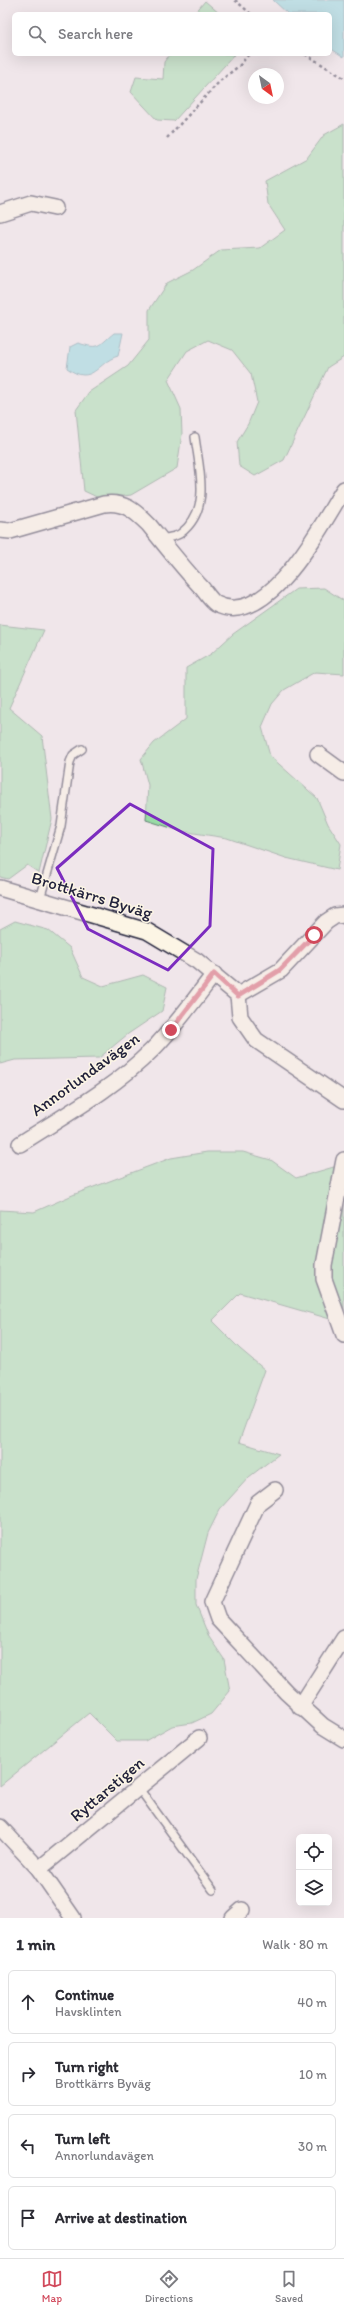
<!DOCTYPE html>
<html lang="en">
<head>
<meta charset="utf-8">
<style>
  body { margin:0; font-family:Itim,sans-serif; background:#f2f2f3; color:#2b2b33 }
  .controls { position:absolute; right:12px; bottom:12px; display:grid; overflow:hidden; border-radius:6px; box-shadow:0 4px 16px #0002 }
  .controls button { width:36px; height:36px; display:grid; place-items:center; padding:0; border:0; border-bottom:1px solid #e1e1e2; background:#fff; color:#2b2b33; font:20px sans-serif }
  .compass { position:absolute; left:248px; top:68px; width:36px; height:36px; border-radius:50%; background:#fff; box-shadow:0 4px 16px #0002; rotate:147deg }
  .stop { position:absolute; width:12px; height:12px; margin:-9px; border:3px solid #d1495b; border-radius:50%; background:#fff }
  .stop.end { background:#d1495b; border-color:#fff; box-shadow:0 1px 4px #0008 }
  .list { margin:0; padding:0; list-style:none }
  h2 { display:flex; justify-content:space-between; align-items:center; height:52px; margin:0; padding:0 16px; font-size:17px }
  h2 small { font-size:13px; font-weight:400; color:#7c7c81 }
  .list li { display:grid; grid-template-columns:26px 1fr auto; gap:12px; align-items:center; box-sizing:border-box; height:64px; margin:0 8px 8px; padding:0 8px; border:1px solid #e1e1e2; border-radius:6px }
  .list b { display:block; font-size:15px; white-space:nowrap }
  .list p { margin:0; font-size:13px; white-space:nowrap; color:#7c7c81 }
  .list em { font-size:13px; font-style:normal; color:#7c7c81 }
  .icon { flex:none; width:22px; height:22px; fill:none; stroke:currentColor; stroke-width:2; stroke-linecap:round; stroke-linejoin:round }
  .map { position:relative; flex:none; width:344px; height:1918px; overflow:hidden }
  .search { position:absolute; background:#fff; box-shadow:0 4px 16px #0002; left:12px; right:12px; top:12px; height:44px; display:flex; align-items:center; gap:10px; box-sizing:border-box; padding:0 14px; border-radius:6px; color:#7c7c81; font-size:15px }
  .sheet { height:340px; background:#fff }
  nav { display:flex; justify-content:space-around; align-items:center; box-sizing:border-box; height:56px; border-top:1px solid #e1e1e2; background:#fff; font-size:11px; color:#7c7c81 }
  nav a { display:grid; justify-items:center; gap:2px }
  nav .on { color:#d1495b }
  .map>svg:first-child { display:block }
</style>
</head>
<body>
<div class="map">
<svg width="344" height="1918" viewBox="0 0 344 1918">
  <rect width="100%" height="100%" fill="#f0e6ea"/>
  <filter id="ink" filterUnits="userSpaceOnUse"><feTurbulence type="fractalNoise" baseFrequency=".025" numOctaves="2"/><feDisplacementMap in="SourceGraphic" scale="8" xChannelSelector="R" yChannelSelector="G"/><feConvolveMatrix kernelMatrix="1 2 1 2 8 2 1 2 1" color-interpolation-filters="sRGB"/></filter>
  <g filter="url(#ink)">
    <g fill="#99dba6" stroke="#5e7e70">
      <path d="M205,1L220,14H194Z"/>
      <path d="M170,54H235L174,121L157,120L131,92L136,77L163,79L164,62Z"/>
      <path d="M344,124V357L328,367L284,460L255,476L239,466L237,442L248,424L257,402L251,374L232,350L208,340L187,351L168,380L181,409L182,434L177,468L131,495L101,499L84,491L76,410L89,392L128,366L149,340V310L167,283L193,270L221,250L260,248L285,230L268,204L265,181L307,158L324,135Z"/>
      <path d="M324,588L344,601V674L315,672L284,690L272,704L262,727L270,756L317,798L328,824L341,844L337,870L286,858L227,838L181,831L146,820L148,785L141,759L154,743L186,719V668L211,654L233,634L296,589Z"/>
      <path d="M0,625L44,630L9,708L42,736L52,819L39,873L27,865L8,879L0,877Z"/>
      <path d="M15,921L48,930L70,948L83,977L103,986L143,975L167,987L162,1011L128,1034L99,1058L15,1060L0,1064V929Z"/>
      <path d="M207,1152H243L271,1160L296,1178L344,1164V1323L240,1293L212,1321L240,1349L265,1370L239,1442L279,1454L249,1477L220,1509L208,1533L196,1579V1605L209,1637L224,1659L230,1691L211,1714L192,1723L172,1726L145,1741H117L89,1713L0,1786V1210L34,1212L75,1194L171,1158Z"/>
    </g>
    <g fill="#85d6dd" stroke="#5d8e9c">
      <path d="M273,0H344V57L330,48V14H288Z"/>
      <path d="M114,333H123L118,356C97,362 93,387 67,368L70,347L78,343C101,350 98,346 114,333Z"/>
    </g>
    <g fill="none" stroke-linecap="round" stroke-linejoin="round">
      <defs>
        <g id="service">
          <path d="M162,540C168,536 175,538 181,533C212,509 199,469 195,437"/>
          <path d="M40,899L61,826L70,762L73,755L82,749"/>
          <path d="M138,1787L213,1890"/>
        </g>
        <g id="minor">
          <path d="M0,213L31,203L55,208"/>
          <path d="M0,530L10,531L104,504C124,501 135,511 149,525C166,546 183,568 202,588C206,593 211,601 216,604C268,631 322,523 344,489"/>
          <path d="M318,754L344,773"/>
          <path d="M0,888L147,931L197,961L238,995L240,1017L256,1040L344,1100"/>
          <path d="M238,995L281,970L326,922L335,916L344,915"/>
          <path d="M20,1144C65,1115 114,1088 152,1050C175,1027 194,1000 214,974"/>
          <path d="M344,1160L324,1265V1279L344,1335"/>
          <path d="M275,1490L258,1503L212,1602L218,1619L286,1692L323,1726L344,1739"/>
          <path d="M300,1707L344,1638"/>
          <path d="M0,1827L39,1869L73,1918"/>
          <path d="M39,1869L199,1738"/>
          <path d="M233,1918L242,1910"/>
        </g>
      </defs>
      <use href="#service" stroke="#22223b" stroke-width="10"/>
      <use href="#minor" stroke="#22223b" stroke-width="18"/>
      <g stroke="#22223b" stroke-width="2.5" stroke-dasharray="3 3" stroke-linecap="butt">
        <path d="M235,0L251,14"/>
        <path d="M305,54L344,78"/>
        <path d="M167,138L220,81L240,65L249,54"/>
      </g>
      <use href="#service" stroke="#fcf5e5" stroke-width="7"/>
      <use href="#minor" stroke="#fcf5e5" stroke-width="15"/>
    </g>
  </g>
  <g fill="none" stroke-linecap="round" stroke-linejoin="round" filter="url(#ink)">
    <path stroke="#d1495b" stroke-width="5" d="M171,1030L214,974L238,996L280,970L314,935"/>
  </g>
  <path d="M0 0H344V1918H0ZM130,804L213,849L210,926L168,970L88,929L57,868Z" fill="#f0e6ea" fill-opacity=".55" fill-rule="evenodd"/>
  <path fill="none" stroke="#7b2cbf" stroke-width="3" stroke-linejoin="round" d="M130,804L213,849L210,926L168,970L88,929L57,868Z"/>
  <g text-anchor="middle" dominant-baseline="central" stroke-width="3" stroke-linejoin="round" paint-order="stroke">
    <g font-size="17" fill="#22223b" stroke="#fcf5e5">
      <text transform="translate(92 895) rotate(17)">Brottkärrs Byväg</text>
      <text transform="translate(85 1074) rotate(-36)">Annorlundavägen</text>
      <text transform="translate(107 1789) rotate(-40)">Ryttarstigen</text>
    </g>
  </g>
</svg>
<div class="controls">
<button><svg class="icon" aria-label="locate" viewBox="0 0 24 24"><circle cx="12" cy="12" r="6"/><path d="M12 2v4M12 18v4M2 12h4M18 12h4"/></svg></button>
<button><svg class="icon" aria-label="layers" viewBox="0 0 24 24"><path d="M12 4l9 5-9 5-9-5zM3 14l9 5 9-5"/></svg></button>
</div>
<svg class="compass" viewBox="-18 -18 36 36"><path d="M0-13l5 13h-10z" fill="#e53935"/><path d="M0 13l5-13h-10z" fill="#7c7c81"/></svg>
<div class="stop" style="left:314px;top:935px"></div>
<div class="stop end" style="left:171px;top:1030px"></div>
<div class="search"><svg class="icon" aria-label="search" viewBox="0 0 24 24"><circle cx="10" cy="10" r="6"/><path d="M15 15l6 6"/></svg>Search here</div>
</div>
<section class="sheet">
<h2>1 min<small>Walk · 80 m</small></h2>
<ul class="list">
<li><svg class="icon" aria-label="ahead" viewBox="0 0 24 24"><path d="M12 20V5M6 11l6-6 6 6"/></svg><div><b>Continue</b><p>Havsklinten</p></div><em>40 m</em></li>
<li><svg class="icon" aria-label="right" viewBox="0 0 24 24"><path d="M7 20v-9h11M14 6l5 5-5 5"/></svg><div><b>Turn right</b><p>Brottkärrs Byväg</p></div><em>10 m</em></li>
<li><svg class="icon" aria-label="left" viewBox="0 0 24 24"><path d="M17 20v-9H6M10 6l-5 5 5 5"/></svg><div><b>Turn left</b><p>Annorlundavägen</p></div><em>30 m</em></li>
<li><svg class="icon" aria-label="arrive" viewBox="0 0 24 24"><path d="M6 21V4h12l-3 4 3 4H6"/></svg><div><b>Arrive at destination</b></div></li>
</ul>
</section>
<nav>
<a class="on"><svg class="icon" aria-label="map" viewBox="0 0 24 24"><path d="M3 6l6-2 6 2 6-2v14l-6 2-6-2-6 2zM9 4v14M15 6v14"/></svg>Map</a>
<a><svg class="icon" aria-label="directions" viewBox="0 0 24 24"><path d="M12 3l9 9-9 9-9-9zM9 14v-3h6M13 9l2 2-2 2"/></svg>Directions</a>
<a><svg class="icon" aria-label="saved" viewBox="0 0 24 24"><path d="M7 4h10v16l-5-4-5 4z"/></svg>Saved</a>
</nav>
</body>
</html>
